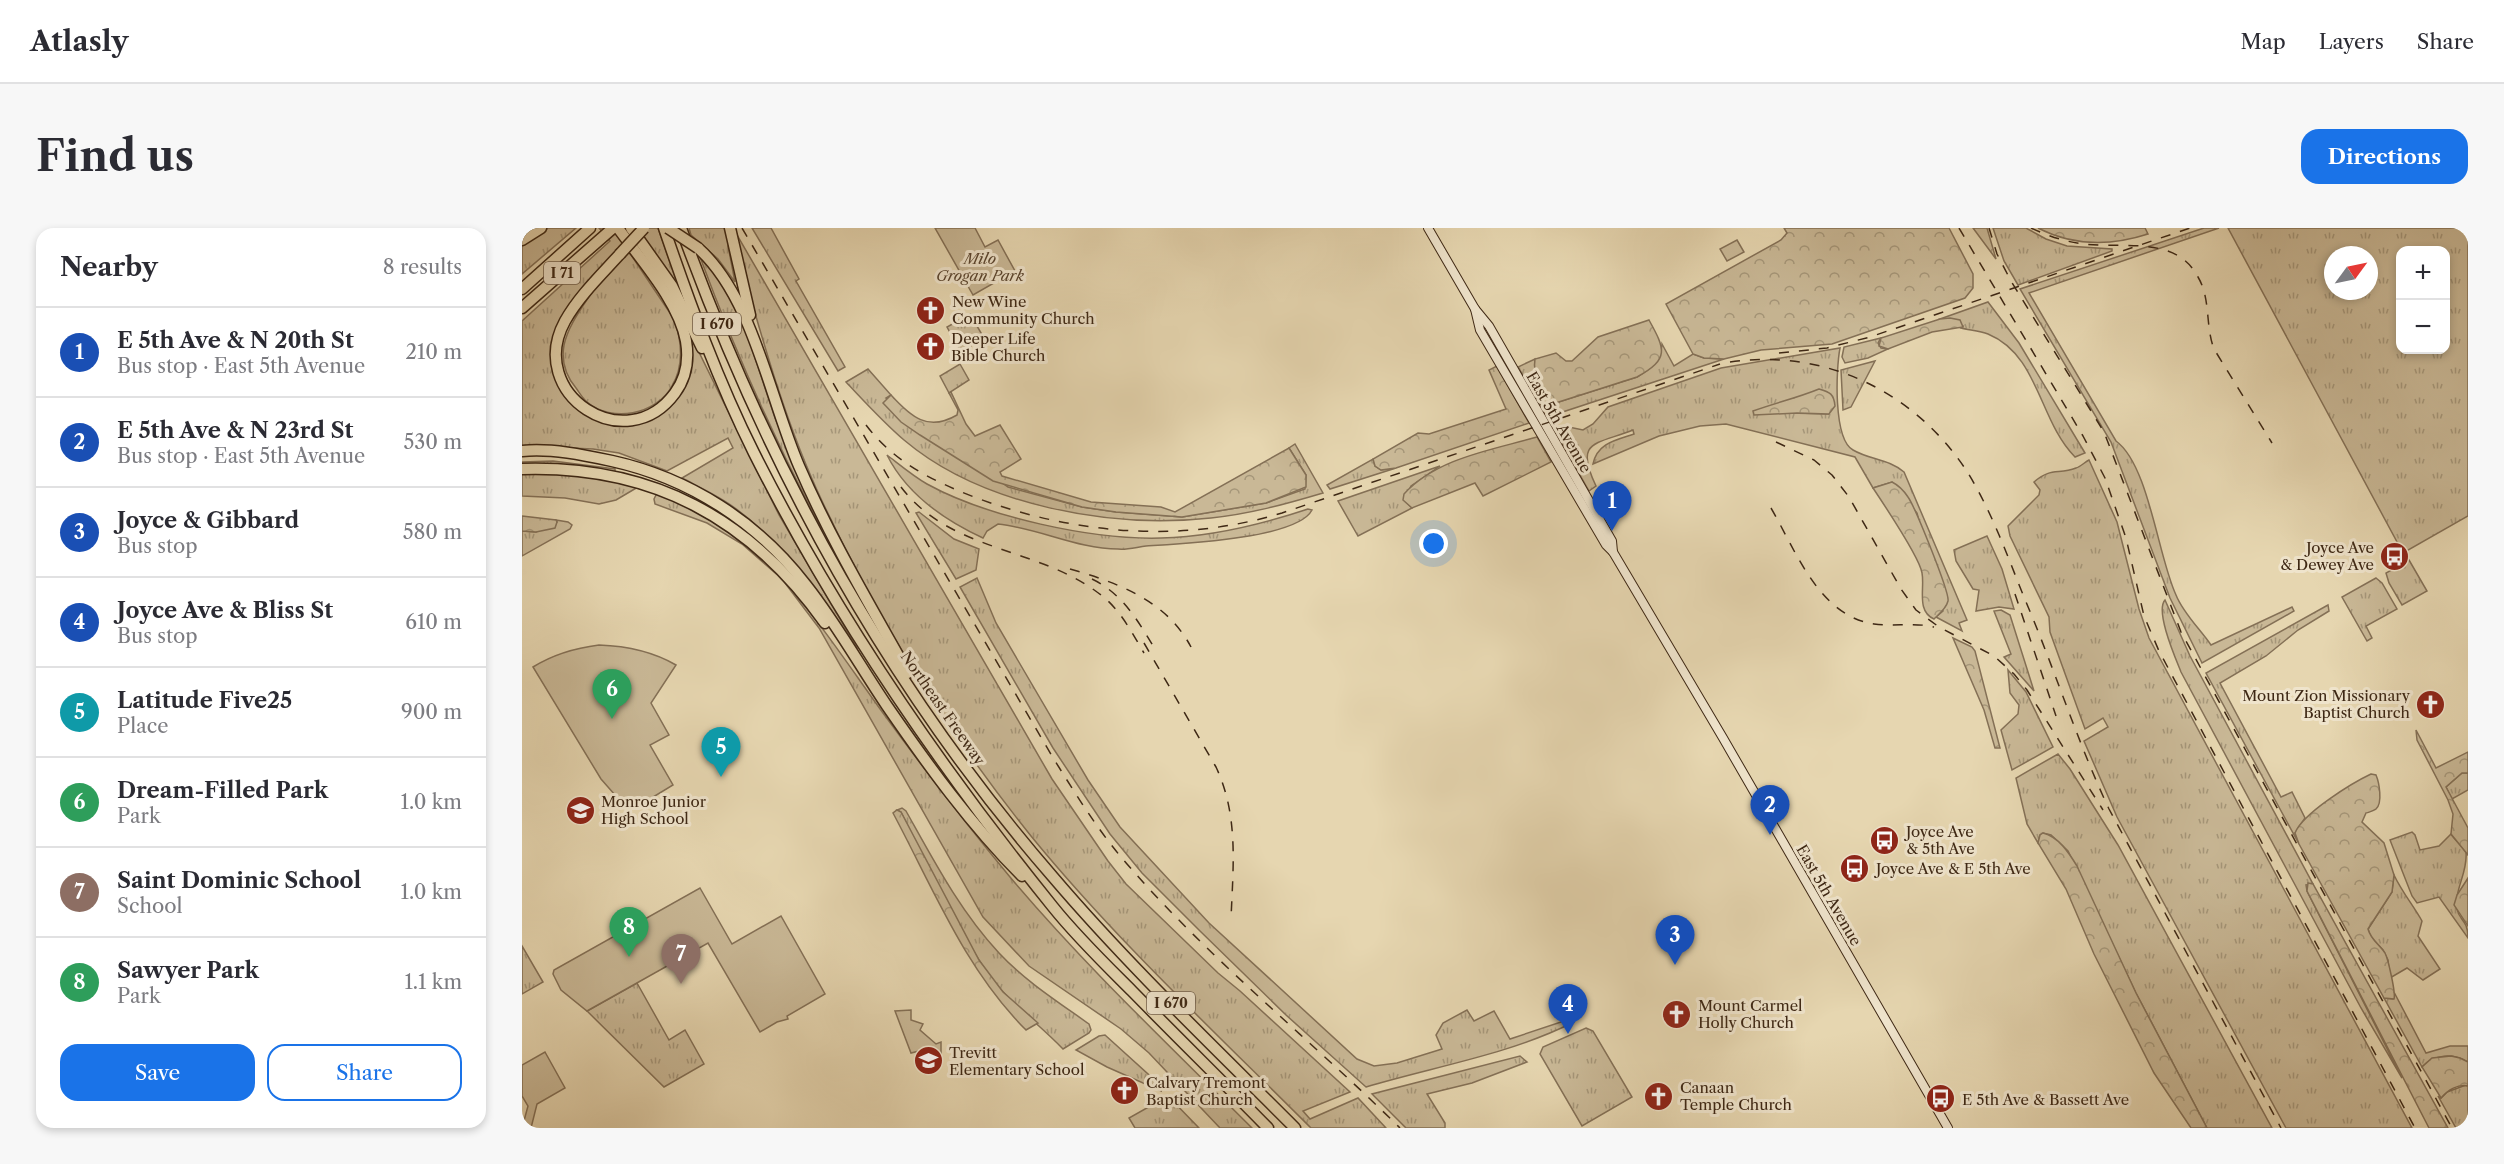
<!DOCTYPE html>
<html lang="en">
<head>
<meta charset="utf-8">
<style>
  body { margin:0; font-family:"Libre Caslon Text",serif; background:#f7f7f7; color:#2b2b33 }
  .controls { position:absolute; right:18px; top:18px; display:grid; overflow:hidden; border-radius:12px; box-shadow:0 3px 9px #0003 }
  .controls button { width:54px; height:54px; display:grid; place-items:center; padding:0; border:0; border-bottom:2px solid #e1e1e2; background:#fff; color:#2b2b33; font:30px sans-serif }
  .compass { position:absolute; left:1802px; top:18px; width:54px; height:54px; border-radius:50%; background:#fff; box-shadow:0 3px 9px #0003; rotate:57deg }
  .you { position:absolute; left:912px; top:316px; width:21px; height:21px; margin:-15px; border:4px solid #fff; border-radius:50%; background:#1a73e8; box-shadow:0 0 0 9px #1a73e833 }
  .badge { display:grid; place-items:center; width:39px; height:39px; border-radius:50%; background:#1a73e8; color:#fff; font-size:20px; font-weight:700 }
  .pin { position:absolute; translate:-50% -50px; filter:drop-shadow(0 2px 3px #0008) }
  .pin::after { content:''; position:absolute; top:32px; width:21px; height:18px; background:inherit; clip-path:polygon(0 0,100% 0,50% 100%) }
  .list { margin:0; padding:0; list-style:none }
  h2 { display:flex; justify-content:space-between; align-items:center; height:78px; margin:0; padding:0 24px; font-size:26px }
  h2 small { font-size:20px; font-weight:400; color:#7c7c81 }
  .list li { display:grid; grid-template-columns:39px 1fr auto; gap:18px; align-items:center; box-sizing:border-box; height:90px; padding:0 24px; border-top:2px solid #e1e1e2 }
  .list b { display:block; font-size:22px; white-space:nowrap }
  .list p { margin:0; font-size:20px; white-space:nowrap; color:#7c7c81 }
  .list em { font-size:20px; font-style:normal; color:#7c7c81 }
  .actions { display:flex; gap:12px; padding:18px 24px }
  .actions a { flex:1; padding:14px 0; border:2px solid #1a73e8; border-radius:18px; text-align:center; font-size:21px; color:#1a73e8 }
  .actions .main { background:#1a73e8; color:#fff }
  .map { position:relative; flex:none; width:1946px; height:900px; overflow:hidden; border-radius:18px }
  header { display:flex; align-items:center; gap:36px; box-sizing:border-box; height:84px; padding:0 30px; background:#fff; border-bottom:2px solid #e1e1e2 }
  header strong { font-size:28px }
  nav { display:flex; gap:33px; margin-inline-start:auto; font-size:21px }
  .intro { display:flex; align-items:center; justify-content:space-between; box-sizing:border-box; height:144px; padding:0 36px }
  h1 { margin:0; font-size:42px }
  .button { padding:15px 27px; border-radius:18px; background:#1a73e8; color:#fff; font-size:21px; font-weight:700 }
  main { display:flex; gap:36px; padding:0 36px }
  aside { flex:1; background:#fff; border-radius:18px; box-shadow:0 3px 9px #0003 }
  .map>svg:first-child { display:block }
</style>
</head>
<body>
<header>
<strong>Atlasly</strong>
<nav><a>Map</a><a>Layers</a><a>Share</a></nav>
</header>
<div class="intro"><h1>Find us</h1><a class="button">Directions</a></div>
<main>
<aside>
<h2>Nearby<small>8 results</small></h2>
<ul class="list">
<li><span class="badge" style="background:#1a4fb4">1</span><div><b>E 5th Ave &amp; N 20th St</b><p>Bus stop · East 5th Avenue</p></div><em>210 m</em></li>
<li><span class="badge" style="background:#1a4fb4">2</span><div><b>E 5th Ave &amp; N 23rd St</b><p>Bus stop · East 5th Avenue</p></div><em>530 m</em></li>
<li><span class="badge" style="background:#1a4fb4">3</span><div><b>Joyce &amp; Gibbard</b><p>Bus stop</p></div><em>580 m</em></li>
<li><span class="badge" style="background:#1a4fb4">4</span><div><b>Joyce Ave &amp; Bliss St</b><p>Bus stop</p></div><em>610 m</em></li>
<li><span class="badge" style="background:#0f9aa8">5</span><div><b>Latitude Five25</b><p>Place</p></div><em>900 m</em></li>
<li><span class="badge" style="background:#2e9e5b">6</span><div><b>Dream-Filled Park</b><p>Park</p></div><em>1.0 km</em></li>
<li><span class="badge" style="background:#8d6e63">7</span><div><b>Saint Dominic School</b><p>School</p></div><em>1.0 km</em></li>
<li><span class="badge" style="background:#2e9e5b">8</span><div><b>Sawyer Park</b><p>Park</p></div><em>1.1 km</em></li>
</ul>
<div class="actions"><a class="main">Save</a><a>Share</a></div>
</aside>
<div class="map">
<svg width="1946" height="900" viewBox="0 0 1946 900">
  <defs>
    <pattern id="grass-tufts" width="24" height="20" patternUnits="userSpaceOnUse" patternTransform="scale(1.5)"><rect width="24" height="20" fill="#c9b896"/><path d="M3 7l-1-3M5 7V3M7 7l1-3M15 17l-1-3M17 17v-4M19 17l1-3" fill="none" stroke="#a59679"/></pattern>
    <pattern id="forest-crowns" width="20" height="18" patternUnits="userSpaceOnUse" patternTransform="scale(1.5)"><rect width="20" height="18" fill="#c9b896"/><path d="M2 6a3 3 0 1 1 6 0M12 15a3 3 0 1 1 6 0" fill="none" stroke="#a59679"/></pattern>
  </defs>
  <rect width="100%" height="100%" fill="#e6d6b0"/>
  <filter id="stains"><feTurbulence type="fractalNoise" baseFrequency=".00333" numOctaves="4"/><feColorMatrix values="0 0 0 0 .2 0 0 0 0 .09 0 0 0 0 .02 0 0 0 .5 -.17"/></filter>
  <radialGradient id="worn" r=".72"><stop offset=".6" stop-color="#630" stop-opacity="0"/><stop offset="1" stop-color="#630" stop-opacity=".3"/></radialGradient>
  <g fill="url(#grass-tufts)" stroke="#847056" stroke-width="1.5" fill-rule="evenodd">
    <path d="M26,0H54L0,46V16Z"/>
    <path d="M77,0H91L152,91C160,113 162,138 150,158C134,187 90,195 65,174C61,171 57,164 54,160C43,147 39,134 42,117C46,98 59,81 70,64L34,103L43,167L99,196L154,170L167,108H169L257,287L335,420L333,421C296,370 264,317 213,280C197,268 177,259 160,250L211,220L206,210L145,243L97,225L71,221L0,218V93L88,13Z"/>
    <path d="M113,0H136L158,63Z"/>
    <path d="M167,0H211L530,551L586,633L604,656L696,745L718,763L828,864L781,883L788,891L836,870L864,900H789C695,806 593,711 509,608C427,506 357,394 301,275C262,193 238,103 213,15L206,18L213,54L196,31L169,7Z"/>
    <path d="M230,0H249L277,51L274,53L323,139L316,143Z"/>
    <path d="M1451,0H1465L1474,31L1454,4Z"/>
    <path d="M1471,0H1504L1524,11L1545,18L1590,21V23L1496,57L1482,33Z"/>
    <path d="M1682,0H1697L1507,65L1594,213C1627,237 1636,329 1654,367C1661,385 1678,401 1689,417L1770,379L1772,383L1680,435L1648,370L1589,214L1498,61Z"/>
    <path d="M1706,0H1946V288L1881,325ZM1878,22H1924V122H1878ZM1811,27H1847V63H1811Z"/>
    <path d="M178,29L202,56L222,97L253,190L300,297L298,298C252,211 212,121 178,29Z"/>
    <path d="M1466,74L1497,115L1563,225L1553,229C1517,193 1517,127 1466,106C1458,103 1447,102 1439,100L1441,98L1418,91Z"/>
    <path d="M448,86L462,110L439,124L425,99Z"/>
    <path d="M1359,110L1356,115L1359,120L1366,121L1346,130L1323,135L1320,129L1322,119Z"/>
    <path d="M1140,116L1152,138L1171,126L1182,130L1202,131L1007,195L1002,186L1020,179L996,139L1013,131C1011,147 1021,163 1021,179L1115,149C1129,141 1139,133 1140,116Z"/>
    <path d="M1318,120C1314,141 1311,211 1331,222C1348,232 1367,231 1382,244L1445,392L1437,395L1440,403L1414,389L1421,383L1395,285L1370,254L1351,260L1333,229L1204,196L1178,198L1137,208L1071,236C1075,215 1094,212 1112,206L1111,202C1073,217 1052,212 1074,258L1067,263L1032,201L1042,198L1061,202L1071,196L1086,179L1199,140ZM1275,170L1307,186L1231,184Z"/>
    <path d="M1353,133L1329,179L1321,182L1319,142Z"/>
    <path d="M438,136L447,152L427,165L418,148Z"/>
    <path d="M346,141L369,167L364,170L486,259L560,279L594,284L660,289L744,275L783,261L784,247L767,220L773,216L801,265C764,276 728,286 689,290C590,301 460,278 382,212C361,194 343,174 324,154Z"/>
    <path d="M365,227C378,237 391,248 405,256C465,289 570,312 639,310C689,309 738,297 786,281L790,282C775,311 656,316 624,318C615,319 605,322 596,321C556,321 516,300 476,296L465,303L461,310C422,292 385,267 365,227Z"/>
    <path d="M851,231L853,238L859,242L874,240L808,261L805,257Z"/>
    <path d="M1567,232L1595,294L1617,381L1627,410L1890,900H1764L1595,589L1562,513L1586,499L1581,490L1563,501L1528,404L1527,389L1488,308L1486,298L1517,267L1518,262L1512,254C1529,239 1536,247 1554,240C1558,239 1563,234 1567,232Z"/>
    <path d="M31,233L93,241V244L34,236L0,237V234Z"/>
    <path d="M918,238L889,258L882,272L890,280L836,308L816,273Z"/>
    <path d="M0,246L64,247L116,259L94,272L77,276L43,270L0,268Z"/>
    <path d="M135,265C248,311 293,391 361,485C402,541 444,596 488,649C563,738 648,818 730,900H698L627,825L599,801L507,738L461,689L297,400L260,351L220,316L185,295L133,276L132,271Z"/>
    <path d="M397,284L432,311L457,321L454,342L434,351L394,285Z"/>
    <path d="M34,292L46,294L50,297L48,301L0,328V303L14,304L35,294Z"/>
    <path d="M1465,308L1480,341L1492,381L1477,379L1454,383L1457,362L1451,361L1434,333L1432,322Z"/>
    <path d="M1887,332L1905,363L1880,377L1867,355L1864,345Z"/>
    <path d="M455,350L474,395L566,552L598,599L687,695L835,831L852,838L875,835L920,821L914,807L921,795L945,782L952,793L972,783L988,811L1051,790L1052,794C986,827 914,838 844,859L764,787L678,703L620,645L588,606L531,520L438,359Z"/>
    <path d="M1854,350L1860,355L1875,381L1844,398L1850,410L1845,413L1820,369Z"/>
    <path d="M1643,372L1668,428L1791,656L1784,657L1785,663L1880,850L1839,780L1659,444C1653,429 1633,383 1643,372Z"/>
    <path d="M1806,377L1807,383L1776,402L1744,428L1698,455L1759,569L1770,564L1783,590L1773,605L1777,616L1684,445Z"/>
    <path d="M1479,382L1488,387L1512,463L1482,429L1489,426L1472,383Z"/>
    <path d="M1486,442L1504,464L1531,519L1490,542L1479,502L1496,486L1497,477L1488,465Z"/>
    <path d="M1536,526L1548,541L1596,617L1750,900H1685L1614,765L1546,623L1529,607L1521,605L1518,607L1516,615L1505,596L1494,550Z"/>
    <path d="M1940,545H1946V562L1930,571L1924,559Z"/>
    <path d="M380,580L384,583C412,633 438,683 477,725C503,753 536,774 567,796L569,802L567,805L541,821C518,797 489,776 469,750C433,699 407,639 379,584L375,582Z"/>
    <path d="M1890,604L1893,607L1898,622L1917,618L1929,606C1933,613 1940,617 1944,624C1946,645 1932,661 1935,681C1937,693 1946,691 1946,710L1917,669L1895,675L1890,668L1868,612Z"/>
    <path d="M1872,647C1880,664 1891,677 1900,693L1896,708L1918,741L1901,752L1885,740L1868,750L1866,732L1861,722L1848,708L1846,701L1870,664Z"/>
    <path d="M0,718L21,754L0,766Z"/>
    <path d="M115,755L147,812L163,802L182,836L142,859L65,783Z"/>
    <path d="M1873,766L1904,825L1928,818H1946V834C1931,825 1912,826 1900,839L1862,770L1871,771Z"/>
    <path d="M1064,800L1071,803L1110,869L1060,898L1018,826L1021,819Z"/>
    <path d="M583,807L637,856L639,863L585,839L554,822L577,808Z"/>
    <path d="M998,828L1005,834L950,855L905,866L923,895V900H884L850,866Z"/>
    <path d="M1944,857L1946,858V900H1934L1916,868L1919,870L1925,864Z"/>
    <path d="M646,868L677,900H613L607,890Z"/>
  </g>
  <g fill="url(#forest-crowns)" stroke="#847056" stroke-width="1.5">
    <path d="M1262,0H1427L1451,46V60L1443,70L1310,116L1239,122L1202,131L1182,130L1171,126L1144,76L1259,12L1265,5Z"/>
    <path d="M1516,0H1623L1626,6C1589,18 1551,18 1516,0Z"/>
    <path d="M1428,90L1438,92L1441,99L1410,104L1366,121L1357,118L1359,110L1418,91Z"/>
    <path d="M1127,92C1143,121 1148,131 1115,149L1021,179C1021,163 1010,147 1013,131L1034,125L1044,133H1050L1076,109Z"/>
    <path d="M975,138L1007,195L874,240L859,242L853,238L851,231L896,205L907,206L984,181L967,142Z"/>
    <path d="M1297,161C1308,164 1312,166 1313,178L1307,186L1275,185L1232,187L1231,183C1253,175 1275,170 1297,161Z"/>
    <path d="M429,164L444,196L453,208L478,197L499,231L478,244L480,248L569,274L639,279L653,284L767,220L784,247V259L744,275L660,289L594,284L560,279L471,253L398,207L379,194L361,175L369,167C389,189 406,204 435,187L436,182L427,165Z"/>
    <path d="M1015,209L1029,234L961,268L953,255L890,280L881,272L882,266C915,230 970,222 1015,209Z"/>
    <path d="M1370,254C1376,257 1382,263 1386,269C1393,279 1428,365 1426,373C1424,381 1417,386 1412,391C1394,383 1403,360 1400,345C1398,331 1361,275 1351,260Z"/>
    <path d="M0,288L34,292L35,294L33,300L14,304L0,303Z"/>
    <path d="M1431,410L1450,419L1453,423L1478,520H1473L1462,482Z"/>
    <path d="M1894,502L1914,540L1946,524V545H1940L1924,559L1946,600V627L1929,606L1931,586L1926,572L1895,512Z"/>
    <path d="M1849,546L1854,547C1857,554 1861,575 1854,581C1853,582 1845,585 1844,585L1840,594L1862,615L1872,647L1870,664L1846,701C1849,712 1857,716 1863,725C1866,731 1874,765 1872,771L1862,770L1777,616L1773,605C1781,585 1830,555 1849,546Z"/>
    <path d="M375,582L379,584L457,732L481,764L516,795L504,802C443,741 411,660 371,585Z"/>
    <path d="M1521,605C1537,609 1547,625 1555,638L1614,765L1685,900H1669L1632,845L1572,726L1544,661L1516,615L1518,607Z"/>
    <path d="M1946,650V698L1932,677L1935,667Z"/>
    <path d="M1786,655L1791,656L1926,900H1907L1785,663Z"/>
    <path d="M1929,828L1938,830L1946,834V858C1936,856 1926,862 1919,870L1900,839L1910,830Z"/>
  </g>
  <g fill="#c9b896" stroke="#847056" stroke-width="1.5">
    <path d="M413,0H453L463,19L476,12L493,43L451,67Z"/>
    <path d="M1215,12L1222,24L1205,33L1198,21Z"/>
    <path d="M77,417C105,418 130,423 154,437L129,475L147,507L128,517L151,557L113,580L93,567L79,551L11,439C32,426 53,420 77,417Z"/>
    <path d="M178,660L210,716L259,688L303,766L265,788L266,791L255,794L238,804L186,715L65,783L39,762L31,746L32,742Z"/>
    <path d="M389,782V792L401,796L398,802L414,816L419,814V829L408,828L405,821L389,825L373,783Z"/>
    <path d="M23,824L43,860L15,876L9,900H0L6,878L0,868V837Z"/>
  </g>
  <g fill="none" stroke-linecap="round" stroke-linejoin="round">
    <defs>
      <g id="secondary">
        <path d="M906,0L953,81L967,98L1090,313L1091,324"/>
        <path d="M953,81L958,102L1084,317L1091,324L1201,510L1426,900"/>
      </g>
      <g id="highway">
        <path d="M96,0C119,32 157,74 164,113C167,131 164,150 153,165C104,232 3,166 43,93C57,68 79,47 98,26"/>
        <path d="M109,0L150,58L180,120"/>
        <path d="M142,0C168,76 196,153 232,225C314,388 416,537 531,679C555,709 583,736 610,763C655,809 701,854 746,900"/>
        <path d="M159,0C244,236 366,459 531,649C606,737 691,818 773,900"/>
        <path d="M208,0L228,87"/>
        <path d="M0,12L19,0"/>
        <path d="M176,20C231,69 248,171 277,238C308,310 348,377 386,445"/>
        <path d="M0,61L68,0"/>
        <path d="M0,80L91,0"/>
        <path d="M0,223C29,220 62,227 90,233C167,250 236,294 284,357C314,395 338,438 365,478C405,536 449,597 500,648"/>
        <path d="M0,241C130,237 228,290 303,395"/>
      </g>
    </defs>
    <use href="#secondary" stroke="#3e2815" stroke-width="10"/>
    <use href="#highway" stroke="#3e2815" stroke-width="13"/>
    <use href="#secondary" stroke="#efe4cc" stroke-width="8"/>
    <use href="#highway" stroke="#e6d6b0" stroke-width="10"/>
    <g stroke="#3e2815" stroke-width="1.5" stroke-dasharray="10 10" stroke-linecap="butt">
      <path d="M220,0L530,528C553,565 576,603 605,636C688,732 788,811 878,900"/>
      <path d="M1437,0L1561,208L1583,250L1604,310L1622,388L1637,423L1893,900"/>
      <path d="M1467,0L1475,26L1489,53L1582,204L1659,404L1930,900"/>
      <path d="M1509,0C1526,8 1544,14 1562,16C1601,21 1654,7 1676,49C1689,71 1683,97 1692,121L1750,215"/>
      <path d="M1257,125L1305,120L1348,109L1668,0"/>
      <path d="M1208,134C1303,120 1394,164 1446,245C1471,286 1486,330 1504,374C1533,442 1555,513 1587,581L1759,900"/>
      <path d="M344,197C372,234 409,252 452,269C551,306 658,316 760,285L1198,136"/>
      <path d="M1254,214L1292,232L1310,247L1327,269L1379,361L1394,382L1417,399L1472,428L1492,446L1505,462L1581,582"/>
      <path d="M379,259C427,323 514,319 575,364C597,379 609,403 622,425"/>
      <path d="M1249,280C1274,323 1297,388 1352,396C1372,399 1392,394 1412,399"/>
      <path d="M548,341C596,355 644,372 669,419"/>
      <path d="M570,351C601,366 616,393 633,421"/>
      <path d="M1493,366L1534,488"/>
      <path d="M622,415L694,539C717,588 711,639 709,691"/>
    </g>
    <defs>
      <g id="highway-bridge">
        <path d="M146,0L176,20"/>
        <path d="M98,26L122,0"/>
      </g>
    </defs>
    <use href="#highway-bridge" stroke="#3e2815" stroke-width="13" stroke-linecap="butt"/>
    <use href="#highway-bridge" stroke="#e6d6b0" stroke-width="10"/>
  </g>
  <defs>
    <symbol id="church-disc" viewBox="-11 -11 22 22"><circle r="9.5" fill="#8f2418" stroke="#efe4cc"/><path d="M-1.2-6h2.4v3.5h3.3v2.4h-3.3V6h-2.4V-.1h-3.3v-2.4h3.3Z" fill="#fff"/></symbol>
    <symbol id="bus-disc" viewBox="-11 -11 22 22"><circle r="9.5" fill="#8f2418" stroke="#efe4cc"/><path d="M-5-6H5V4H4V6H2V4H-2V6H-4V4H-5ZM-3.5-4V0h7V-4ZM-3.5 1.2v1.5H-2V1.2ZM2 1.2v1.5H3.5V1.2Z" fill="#fff"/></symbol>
    <symbol id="school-disc" viewBox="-11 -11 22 22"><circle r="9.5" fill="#8f2418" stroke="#efe4cc"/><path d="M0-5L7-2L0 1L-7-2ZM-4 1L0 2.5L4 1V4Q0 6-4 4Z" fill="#fff"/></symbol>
  </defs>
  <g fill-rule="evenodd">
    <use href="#church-disc" x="392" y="66" width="33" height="33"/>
    <use href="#church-disc" x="392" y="102" width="33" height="33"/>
    <use href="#bus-disc" x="1856" y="312" width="33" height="33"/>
    <use href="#church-disc" x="1892" y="460" width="33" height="33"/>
    <use href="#school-disc" x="42" y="566" width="33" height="33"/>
    <use href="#bus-disc" x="1346" y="596" width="33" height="33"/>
    <use href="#bus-disc" x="1316" y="624" width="33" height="33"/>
    <use href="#church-disc" x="1138" y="770" width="33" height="33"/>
    <use href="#school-disc" x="390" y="816" width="33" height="33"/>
    <use href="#church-disc" x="586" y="846" width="33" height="33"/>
    <use href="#church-disc" x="1120" y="852" width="33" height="33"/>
    <use href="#bus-disc" x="1402" y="854" width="33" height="33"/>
  </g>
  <g text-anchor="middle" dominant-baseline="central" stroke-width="6" stroke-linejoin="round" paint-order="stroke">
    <g fill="#efe4cc" stroke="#73604c" stroke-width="1.5">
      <rect x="22" y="34" width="36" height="22" rx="4.5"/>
      <rect x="171" y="85" width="48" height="22" rx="4.5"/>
      <rect x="625" y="764" width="48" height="22" rx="4.5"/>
    </g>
    <g font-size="14" font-weight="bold" fill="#3e2815">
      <text x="40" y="45">I 71</text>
      <text x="195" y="96">I 670</text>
      <text x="649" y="775">I 670</text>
    </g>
    <g font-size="15" font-style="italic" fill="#5a452f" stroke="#efe4cc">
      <text x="458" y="30">Milo<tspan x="458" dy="17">Grogan Park</tspan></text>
    </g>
    <g font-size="15" fill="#3e2815" stroke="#efe4cc" text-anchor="start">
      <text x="430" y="73">New Wine<tspan x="430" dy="17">Community Church</tspan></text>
      <text x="429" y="110">Deeper Life<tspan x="429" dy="17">Bible Church</tspan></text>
      <text x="1852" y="319" text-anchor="end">Joyce Ave<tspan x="1852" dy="17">&amp; Dewey Ave</tspan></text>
      <text x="1888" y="467" text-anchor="end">Mount Zion Missionary<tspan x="1888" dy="17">Baptist Church</tspan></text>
      <text x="79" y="573">Monroe Junior<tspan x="79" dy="17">High School</tspan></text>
      <text x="1384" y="603">Joyce Ave<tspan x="1384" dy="17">&amp; 5th Ave</tspan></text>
      <text x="1354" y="640">Joyce Ave &amp; E 5th Ave</text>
      <text x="1176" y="777">Mount Carmel<tspan x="1176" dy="17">Holly Church</tspan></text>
      <text x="427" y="824">Trevitt<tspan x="427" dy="17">Elementary School</tspan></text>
      <text x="624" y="854">Calvary Tremont<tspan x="624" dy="17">Baptist Church</tspan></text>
      <text x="1158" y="859">Canaan<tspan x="1158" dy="17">Temple Church</tspan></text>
      <text x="1440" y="871">E 5th Ave &amp; Bassett Ave</text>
    </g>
    <g font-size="15" fill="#3e2815" stroke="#efe4cc">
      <text transform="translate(1037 194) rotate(60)">East 5th Avenue</text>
      <text transform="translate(421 480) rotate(55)">Northeast Freeway</text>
      <text transform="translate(1307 667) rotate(60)">East 5th Avenue</text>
    </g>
  </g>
  <rect width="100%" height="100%" filter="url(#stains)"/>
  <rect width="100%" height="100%" fill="url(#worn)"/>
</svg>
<div class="controls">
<button>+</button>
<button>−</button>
</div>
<svg class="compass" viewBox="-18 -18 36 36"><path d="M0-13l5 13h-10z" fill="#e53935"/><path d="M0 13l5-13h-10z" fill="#7c7c81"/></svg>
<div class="you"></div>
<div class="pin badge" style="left:1090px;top:303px;background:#1a4fb4">1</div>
<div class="pin badge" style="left:1248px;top:607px;background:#1a4fb4">2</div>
<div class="pin badge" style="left:1153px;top:737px;background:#1a4fb4">3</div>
<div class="pin badge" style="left:1046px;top:806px;background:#1a4fb4">4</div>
<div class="pin badge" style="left:199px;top:549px;background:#0f9aa8">5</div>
<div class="pin badge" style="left:90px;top:491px;background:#2e9e5b">6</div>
<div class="pin badge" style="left:159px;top:756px;background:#8d6e63">7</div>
<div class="pin badge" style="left:107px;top:729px;background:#2e9e5b">8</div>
</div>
</main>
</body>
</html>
